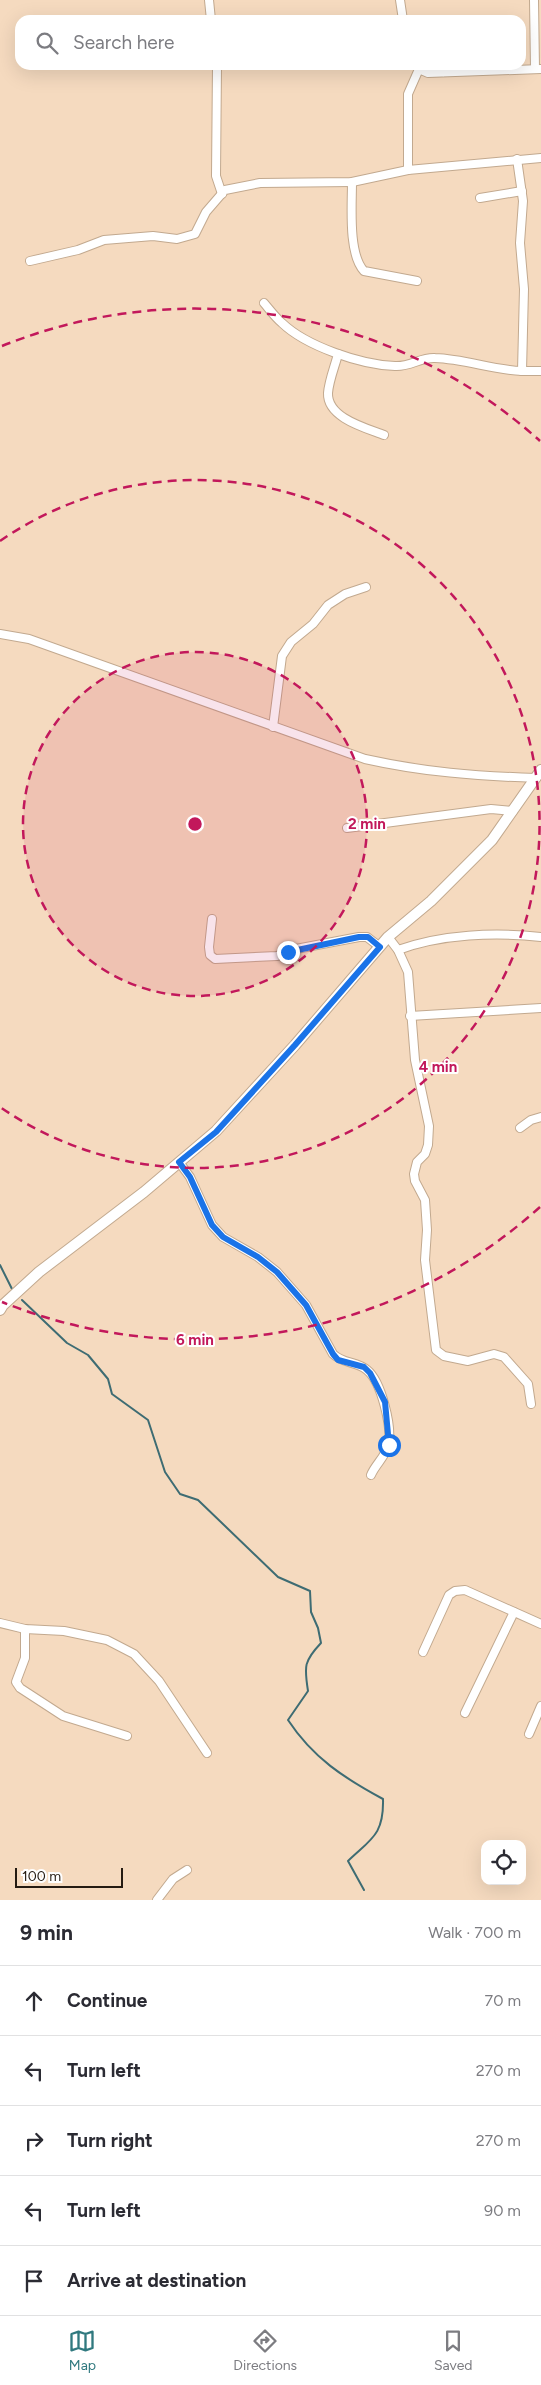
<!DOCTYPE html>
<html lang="en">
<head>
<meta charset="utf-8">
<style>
  body { margin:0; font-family:Figtree,sans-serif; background:#f7f7f7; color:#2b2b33 }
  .controls { position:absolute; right:15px; bottom:15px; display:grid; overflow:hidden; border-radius:10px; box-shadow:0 5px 20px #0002 }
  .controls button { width:45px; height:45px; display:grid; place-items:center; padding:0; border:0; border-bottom:1px solid #e1e1e2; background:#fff; color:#2b2b33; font:25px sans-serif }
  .scale { position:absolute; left:15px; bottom:12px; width:108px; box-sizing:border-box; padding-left:5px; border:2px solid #251b12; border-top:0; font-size:14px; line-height:18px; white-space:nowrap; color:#251b12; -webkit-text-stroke:4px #fff; paint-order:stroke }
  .stop { position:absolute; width:15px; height:15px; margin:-11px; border:4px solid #1a73e8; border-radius:50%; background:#fff }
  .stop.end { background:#1a73e8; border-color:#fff; box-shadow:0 1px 5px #0008 }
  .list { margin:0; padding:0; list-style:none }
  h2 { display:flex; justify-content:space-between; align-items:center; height:65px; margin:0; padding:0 20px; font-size:21px }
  h2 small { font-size:16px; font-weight:400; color:#7c7c81 }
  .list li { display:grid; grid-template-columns:32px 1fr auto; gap:15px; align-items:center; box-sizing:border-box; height:70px; padding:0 20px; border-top:1px solid #e1e1e2 }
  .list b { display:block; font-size:19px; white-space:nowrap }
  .list em { font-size:16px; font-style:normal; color:#7c7c81 }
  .icon { flex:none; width:28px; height:28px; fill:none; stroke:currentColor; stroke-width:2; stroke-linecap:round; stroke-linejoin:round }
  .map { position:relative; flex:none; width:541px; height:1900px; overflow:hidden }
  .search { position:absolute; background:#fff; box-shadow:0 5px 20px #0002; left:15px; right:15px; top:15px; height:55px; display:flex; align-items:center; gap:12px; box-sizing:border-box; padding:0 18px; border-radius:15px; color:#7c7c81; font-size:19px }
  .sheet { height:415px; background:#fff }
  nav { display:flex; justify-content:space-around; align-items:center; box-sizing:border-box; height:70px; border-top:1px solid #e1e1e2; background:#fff; font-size:14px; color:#7c7c81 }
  nav a { display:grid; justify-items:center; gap:2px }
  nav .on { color:#30797f }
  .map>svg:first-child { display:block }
</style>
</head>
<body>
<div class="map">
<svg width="541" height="1900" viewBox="0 0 541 1900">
  <rect width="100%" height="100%" fill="#f5dabf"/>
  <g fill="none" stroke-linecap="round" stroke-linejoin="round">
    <g stroke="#3e6c73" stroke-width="2">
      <path d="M0,1265L13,1291"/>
      <path d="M22,1300L67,1343L88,1355L108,1379L112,1394L148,1420L165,1472L180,1494L198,1500L278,1577L310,1591L311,1612L318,1628L321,1643C304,1661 304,1666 308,1691L288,1720C313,1758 344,1778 383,1799C384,1835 371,1839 348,1861L364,1890"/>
    </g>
    <defs>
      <g id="minor">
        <path d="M209,0L211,20"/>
        <path d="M400,0L403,20"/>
        <path d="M534,0L535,69"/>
        <path d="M217,65L216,176L222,194"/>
        <path d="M431,65L443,72"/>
        <path d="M517,159L523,201L520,243L524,289L522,371H541"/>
        <path d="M408,170V94L419,69L428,73L541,69"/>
        <path d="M352,182C352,206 348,254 364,271L417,281"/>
        <path d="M480,198L522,191"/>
        <path d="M30,261L78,250L104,240L153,236L177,239L195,234L206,212L225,190L260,183L352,182L408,170L541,158"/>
        <path d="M264,303C270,310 275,317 282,323C306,346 361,365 395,366C410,367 421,357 435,358C465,359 493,370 522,371"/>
        <path d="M338,354C335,366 329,380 328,393C327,418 366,428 384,435"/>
        <path d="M0,634L29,639L365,759C423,772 477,776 536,778"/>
        <path d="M273,727L282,656L291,642L313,624L328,605L345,594L366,587"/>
        <path d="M347,828L491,809L513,811"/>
        <path d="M212,919L209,947L210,955L215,959L277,956L296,949L359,937H367L380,947"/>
        <path d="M388,937L398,950L408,972L415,1060L429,1126L428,1145L425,1154L417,1162L414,1174L415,1181L425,1200L427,1230L425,1260L436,1350L444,1356L468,1361L494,1354L504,1357L528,1384L531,1404"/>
        <path d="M398,950C442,934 495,932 541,937"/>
        <path d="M410,1016L541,1008"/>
        <path d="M520,1128L531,1120L541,1117"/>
        <path d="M179,1162L190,1177L212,1225L223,1237L258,1257L277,1272L306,1305L333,1354C343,1364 357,1361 367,1370C381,1381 393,1428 388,1446C385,1457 375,1465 371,1475"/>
        <path d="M0,1623L25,1629L64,1631L107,1640L134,1654L159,1681L207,1753"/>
        <path d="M25,1629V1658L16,1682L20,1688L63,1716L127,1736"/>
        <path d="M423,1652L449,1595L455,1591L465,1590L541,1624"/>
        <path d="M465,1713L514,1612"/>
        <path d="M529,1734L541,1706"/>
        <path d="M157,1900L173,1879L187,1870"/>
      </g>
      <path id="tertiary" d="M0,1310L3,1305L39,1272L144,1192L216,1131L295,1045L388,937L431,901L492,840L541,770"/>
    </defs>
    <use href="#minor" stroke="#c2a98f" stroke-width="10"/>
    <use href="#tertiary" stroke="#c2a98f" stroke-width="12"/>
    <use href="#minor" stroke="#fff" stroke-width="8"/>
    <use href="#tertiary" stroke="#fff" stroke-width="10"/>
  </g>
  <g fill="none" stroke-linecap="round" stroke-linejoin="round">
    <path stroke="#1a73e8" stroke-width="6" d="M288,952L359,937H368L380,947L295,1045L216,1132L179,1162L190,1177L212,1225L223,1237L258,1257L277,1272L306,1305L333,1354L338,1360L364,1367L370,1373L385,1402L389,1445"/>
  </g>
  <circle cx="195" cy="824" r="172" fill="#c2185b" fill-opacity=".12"/>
  <g fill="none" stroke="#c2185b" stroke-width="2.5" stroke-dasharray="9 6">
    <circle cx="195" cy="824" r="172"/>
    <path d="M0 541A344 344 0 1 1 0 1107"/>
    <path d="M540 1207A516 516 0 0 1 2 1302M2 346A516 516 0 0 1 540 441"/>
  </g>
  <circle cx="195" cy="824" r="8" fill="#c2185b" stroke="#fff" stroke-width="2.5"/>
  <g font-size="15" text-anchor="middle" font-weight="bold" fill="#c2185b" stroke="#fff" stroke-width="4" stroke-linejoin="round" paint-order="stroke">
    <text x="367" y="829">2 min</text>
    <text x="438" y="1072">4 min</text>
    <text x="195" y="1345">6 min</text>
  </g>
</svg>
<div class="controls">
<button><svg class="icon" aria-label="locate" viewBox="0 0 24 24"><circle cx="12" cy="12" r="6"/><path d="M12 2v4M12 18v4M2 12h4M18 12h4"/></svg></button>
</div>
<div class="scale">100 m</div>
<div class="stop" style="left:389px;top:1445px"></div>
<div class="stop end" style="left:288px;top:952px"></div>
<div class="search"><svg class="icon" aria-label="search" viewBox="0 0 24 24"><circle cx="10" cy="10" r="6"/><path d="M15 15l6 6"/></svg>Search here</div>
</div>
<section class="sheet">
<h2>9 min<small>Walk · 700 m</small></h2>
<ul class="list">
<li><svg class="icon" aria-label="ahead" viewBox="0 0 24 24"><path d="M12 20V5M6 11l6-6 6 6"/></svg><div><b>Continue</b></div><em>70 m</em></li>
<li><svg class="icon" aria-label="left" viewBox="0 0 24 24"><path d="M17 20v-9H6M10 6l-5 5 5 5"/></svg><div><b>Turn left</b></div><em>270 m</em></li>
<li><svg class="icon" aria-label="right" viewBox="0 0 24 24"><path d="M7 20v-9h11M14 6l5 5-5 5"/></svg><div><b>Turn right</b></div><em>270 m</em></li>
<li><svg class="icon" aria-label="left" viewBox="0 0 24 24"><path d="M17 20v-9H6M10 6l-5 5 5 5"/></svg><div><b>Turn left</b></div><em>90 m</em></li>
<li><svg class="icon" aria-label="arrive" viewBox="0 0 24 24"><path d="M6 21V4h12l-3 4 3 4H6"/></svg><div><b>Arrive at destination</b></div></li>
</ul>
</section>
<nav>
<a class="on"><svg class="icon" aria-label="map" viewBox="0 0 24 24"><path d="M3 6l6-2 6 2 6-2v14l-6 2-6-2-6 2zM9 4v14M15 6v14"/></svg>Map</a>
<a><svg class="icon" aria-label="directions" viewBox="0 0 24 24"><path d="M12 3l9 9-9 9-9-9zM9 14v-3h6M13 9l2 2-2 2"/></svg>Directions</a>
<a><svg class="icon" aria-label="saved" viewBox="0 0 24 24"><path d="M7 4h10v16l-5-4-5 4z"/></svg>Saved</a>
</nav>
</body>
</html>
